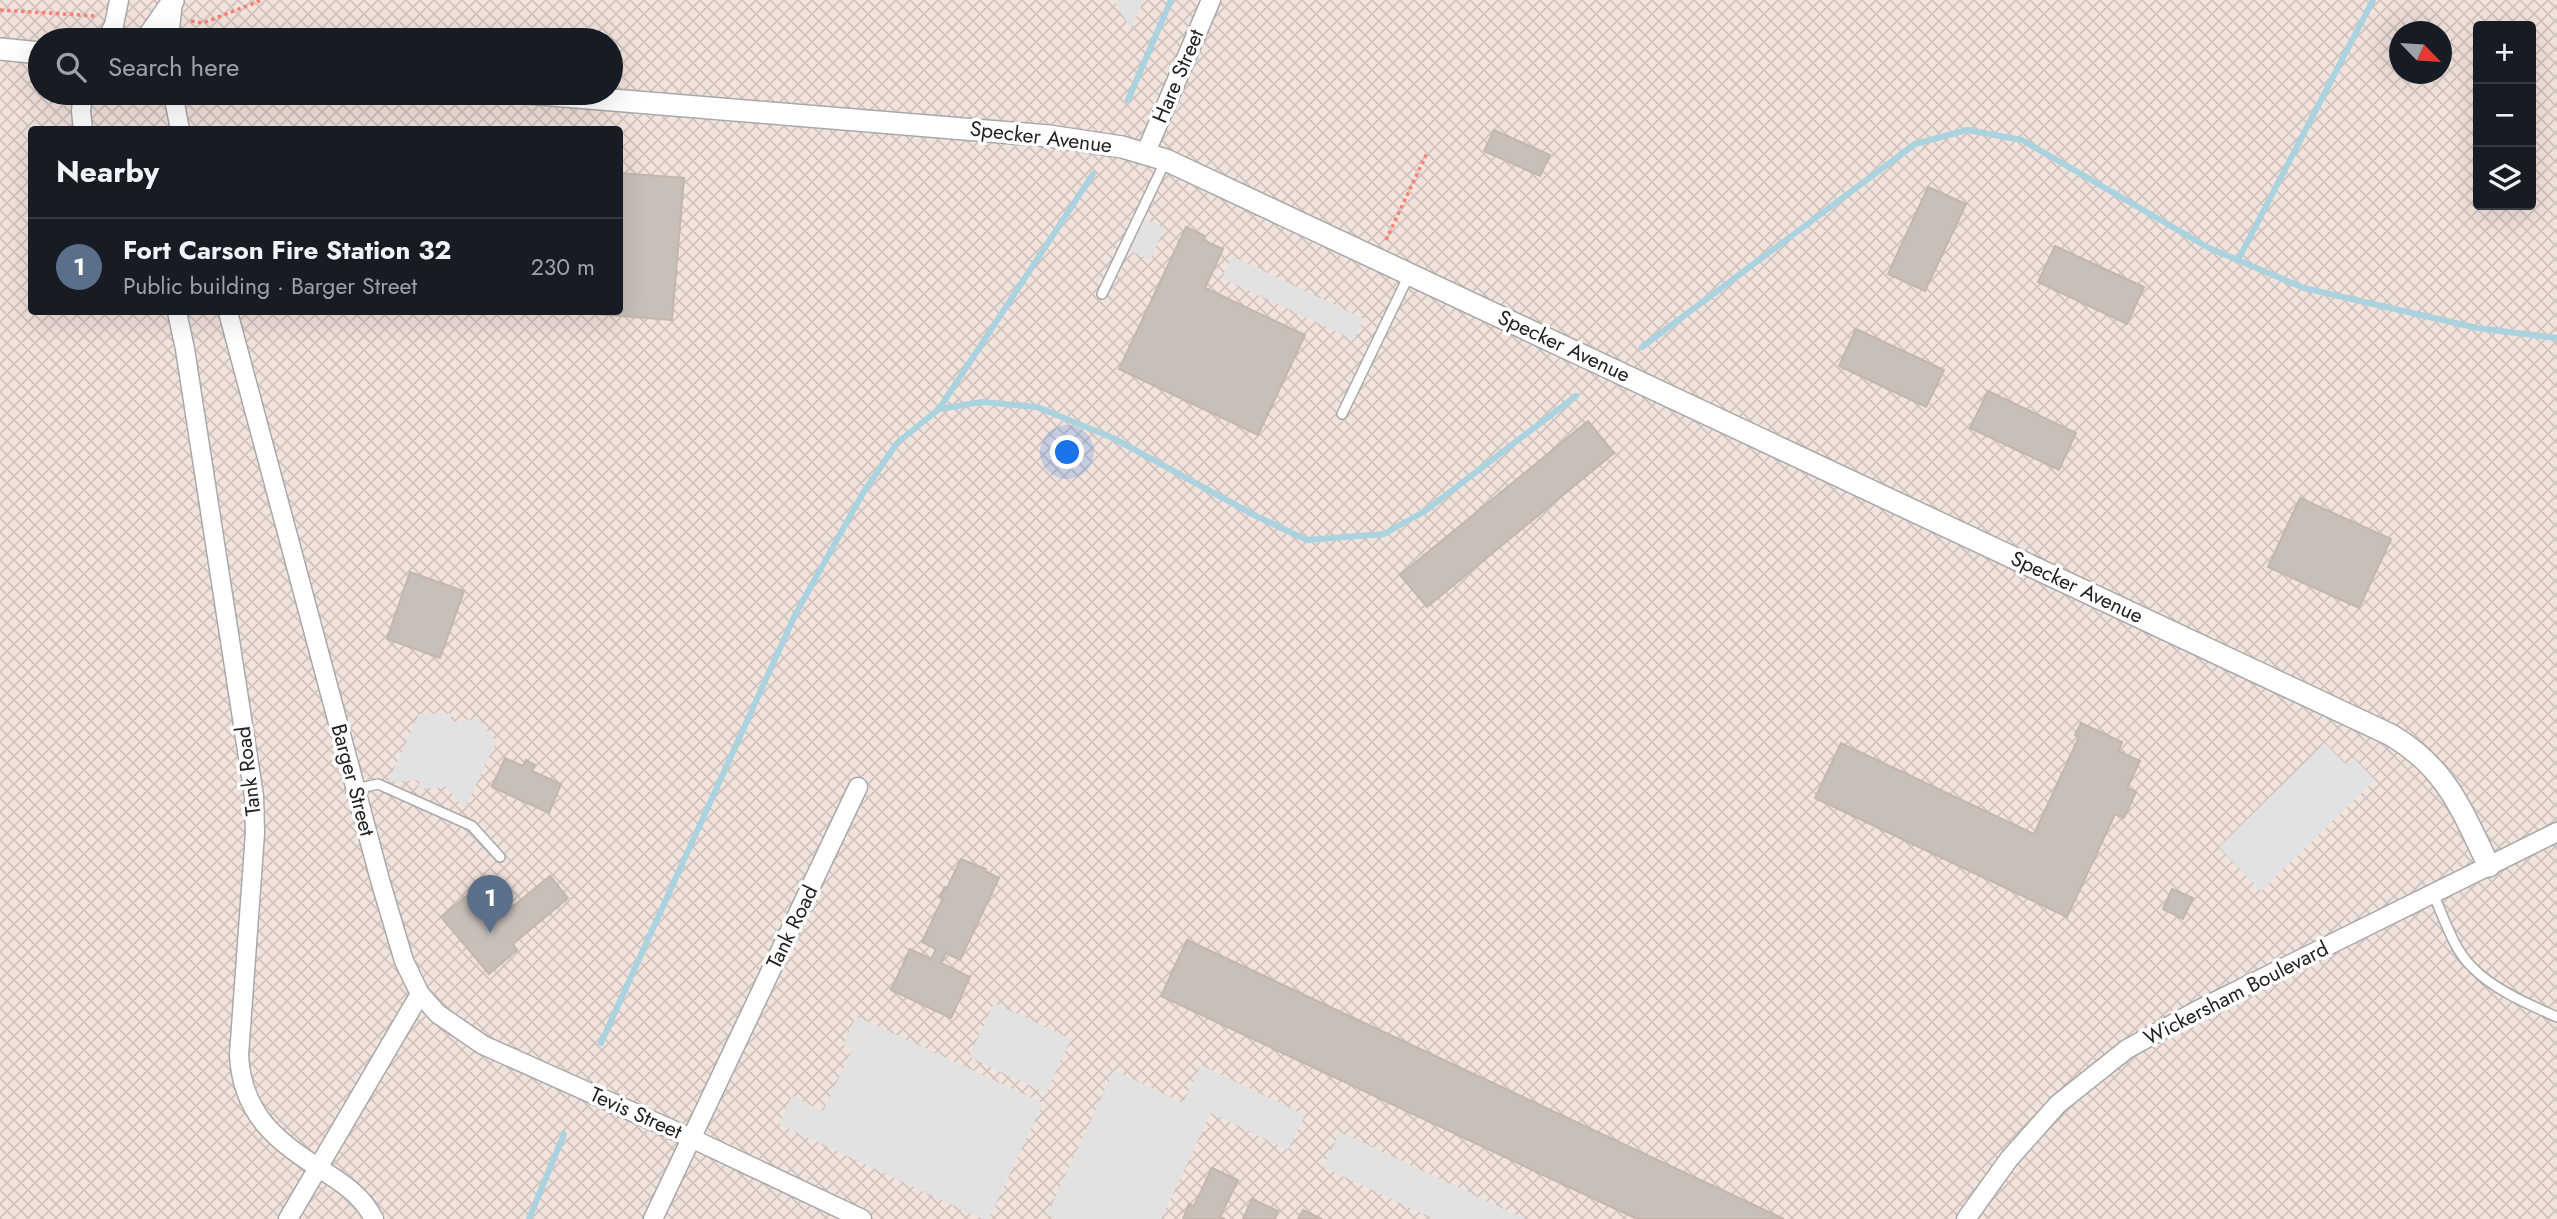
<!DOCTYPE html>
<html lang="en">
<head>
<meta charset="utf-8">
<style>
  body { margin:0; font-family:Jost,sans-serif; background:#242831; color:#f1f3f6 }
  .controls { position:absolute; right:21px; top:21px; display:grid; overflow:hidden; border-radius:7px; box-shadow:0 7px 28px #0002 }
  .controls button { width:63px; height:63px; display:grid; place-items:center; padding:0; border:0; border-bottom:2px solid #363941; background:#171b24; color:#f1f3f6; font:35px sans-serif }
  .compass { position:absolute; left:2389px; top:21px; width:63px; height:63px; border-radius:50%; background:#171b24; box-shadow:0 7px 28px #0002; rotate:115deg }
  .you { position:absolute; left:1068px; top:453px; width:24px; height:24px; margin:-18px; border:5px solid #fff; border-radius:50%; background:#1a73e8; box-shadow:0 0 0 10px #1a73e833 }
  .badge { display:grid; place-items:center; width:46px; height:46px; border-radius:50%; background:#db2777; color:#fff; font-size:23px; font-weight:700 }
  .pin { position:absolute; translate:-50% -58px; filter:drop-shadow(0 2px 4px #0008) }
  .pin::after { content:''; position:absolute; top:37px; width:24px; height:21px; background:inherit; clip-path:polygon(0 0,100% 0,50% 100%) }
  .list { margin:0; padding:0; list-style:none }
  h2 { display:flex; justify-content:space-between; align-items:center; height:91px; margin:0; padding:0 28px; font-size:30px }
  h2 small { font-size:23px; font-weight:400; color:#9ea1a6 }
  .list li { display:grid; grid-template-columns:46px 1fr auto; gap:21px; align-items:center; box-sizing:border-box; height:98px; padding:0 28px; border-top:2px solid #363941 }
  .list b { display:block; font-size:26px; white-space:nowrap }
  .list p { margin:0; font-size:23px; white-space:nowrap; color:#9ea1a6 }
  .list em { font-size:23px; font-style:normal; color:#9ea1a6 }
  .icon { flex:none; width:38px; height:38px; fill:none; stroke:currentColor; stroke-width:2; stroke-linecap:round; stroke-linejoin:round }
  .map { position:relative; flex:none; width:2557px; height:1219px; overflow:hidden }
  .search { position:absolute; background:#171b24; box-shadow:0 7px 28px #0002; left:28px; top:28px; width:595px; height:77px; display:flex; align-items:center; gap:18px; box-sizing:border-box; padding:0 24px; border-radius:38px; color:#9ea1a6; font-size:26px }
  .panel { position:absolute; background:#171b24; box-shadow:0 7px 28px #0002; left:28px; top:126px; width:595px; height:189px; border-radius:7px }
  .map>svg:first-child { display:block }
</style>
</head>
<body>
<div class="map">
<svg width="2557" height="1219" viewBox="0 0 2557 1219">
  <defs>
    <pattern id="military-cross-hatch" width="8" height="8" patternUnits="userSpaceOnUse" patternTransform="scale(1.75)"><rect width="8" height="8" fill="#f3e3dd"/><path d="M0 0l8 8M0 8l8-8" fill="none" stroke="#d0c2bd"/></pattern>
  </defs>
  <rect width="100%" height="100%" fill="#f2efe9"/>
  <path fill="url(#military-cross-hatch)" fill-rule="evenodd" d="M0,0H2557V1219H0ZM2478,26H2531V205H2478ZM2400,32H2442V74H2400ZM40,40H611V93H40ZM32,130H620V312H32Z"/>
  <g fill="#e2e2e2">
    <path d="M1118,0H1144L1131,28L1115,3Z"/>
    <path d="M1139,216L1165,228L1150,260L1124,248Z"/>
    <path d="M1232,256L1364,319L1354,340L1222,278Z"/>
    <path d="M453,713L449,722L478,719L496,742L465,808L446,787L417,789L421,780L388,782L419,714Z"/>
    <path d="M2325,743L2347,765L2354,758L2375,780L2261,891L2219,847Z"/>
    <path d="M994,1003L1071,1039L1046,1093L969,1057Z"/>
    <path d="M856,1016L1043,1103L989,1219H982L779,1124L792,1096L823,1111L852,1050L843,1045Z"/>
    <path d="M1201,1065L1305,1115L1288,1150L1211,1113L1161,1219H1055L1047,1215L1114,1070L1183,1103Z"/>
    <path d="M1340,1132L1525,1219H1434L1323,1167Z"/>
  </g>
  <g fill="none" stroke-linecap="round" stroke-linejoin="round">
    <g stroke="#aad3df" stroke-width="6">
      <path d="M1128,100L1171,0"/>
      <path d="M2238,260L2373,0"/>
      <path d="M1642,347L1915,144L1967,130L2022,140L2209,248L2304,288L2477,328L2557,338"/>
      <path d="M939,409L1093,174"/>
      <path d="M601,1043L795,615L863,493L897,443L939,409L982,402L1037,407L1113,438L1256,516L1307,540L1384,534L1425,511L1576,396"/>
      <path d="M529,1219L564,1134"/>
    </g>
  </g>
  <g fill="#c7bfb8" stroke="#c4b6ab" stroke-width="2">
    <path d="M1494,130L1550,155L1540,176L1484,151Z"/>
    <path d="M620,173L684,178L672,320L569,312H620Z"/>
    <path d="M1928,187L1966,204L1925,291L1888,274Z"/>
    <path d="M1186,227L1205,236L1203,240L1223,249L1205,288L1305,335L1258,435L1119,369Z"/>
    <path d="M2055,246L2144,287L2127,324L2038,282Z"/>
    <path d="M1856,329L1944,370L1926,407L1839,366Z"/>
    <path d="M1988,391L2076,433L2059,470L1970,428Z"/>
    <path d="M1588,421L1614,453L1427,607L1400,575Z"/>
    <path d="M2300,498L2391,539L2359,608L2268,567Z"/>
    <path d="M410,572L464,591L440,658L387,639Z"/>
    <path d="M2081,723L2122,742L2118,751L2140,761L2127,788L2136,792L2124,818L2115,814L2067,917L1815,798L1841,743L2034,834L2079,737L2075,735Z"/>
    <path d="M505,758L523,766L526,760L535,765L532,771L561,784L549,813L492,787Z"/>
    <path d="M961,859L986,869L985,871L999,878L960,960L946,953L941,963L970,977L951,1018L891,990L910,949L931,959L936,949L922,942L943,898L940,897L945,887L947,888Z"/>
    <path d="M550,876L568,898L513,944L517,950L489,974L441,917L480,885L497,905L487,913L494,922Z"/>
    <path d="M2172,889L2193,898L2183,919L2163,909Z"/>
    <path d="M1187,940L1784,1219H1637L1161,996Z"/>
    <path d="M1212,1168L1238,1180L1220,1217L1225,1219H1183L1189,1204L1194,1206Z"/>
    <path d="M1252,1199L1278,1211L1275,1219H1243Z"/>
    <path d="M1303,1210L1322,1219H1298Z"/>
  </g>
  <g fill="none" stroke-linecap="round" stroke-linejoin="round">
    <defs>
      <g id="service">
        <path d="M1102,294L1166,160"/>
        <path d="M1342,414L1409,275"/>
        <path d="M356,789L378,784L472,826L500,857"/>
        <path d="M2433,894C2444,917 2453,949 2472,967C2494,990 2528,1004 2557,1017"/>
      </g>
      <g id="minor">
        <path d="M106,40L114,25L119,0"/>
        <path d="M169,40L173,0"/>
        <path d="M173,93L180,130"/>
        <path d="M83,130L81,111L83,93"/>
        <path d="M1146,152L1211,0"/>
        <path d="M177,312L185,349L254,796L255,833L239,1055C242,1112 274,1140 319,1168C342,1183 361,1194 374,1219"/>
        <path d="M228,312L380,880L404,961L420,994L288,1219"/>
        <path d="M420,994L438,1014L483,1045L691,1138L862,1219"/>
        <path d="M653,1219L858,787"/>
        <path d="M1966,1219L2009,1159L2058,1104L2127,1049L2200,1009L2557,832"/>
      </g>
      <g id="tertiary">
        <path d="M146,40L173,1"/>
        <path d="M0,49L40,53"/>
        <path d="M528,93L1049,136L1122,147L1166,160L2391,735C2447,768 2462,811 2489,866"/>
      </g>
    </defs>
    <use href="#service" stroke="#a9a9a9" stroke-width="12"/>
    <use href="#minor" stroke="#a9a9a9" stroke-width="21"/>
    <use href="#tertiary" stroke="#a9a9a9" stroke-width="24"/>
    <g stroke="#fa8072" stroke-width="3.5" stroke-dasharray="3.5 3.5" stroke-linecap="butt">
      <path d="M0,10L96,16"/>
      <path d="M191,21L203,23L262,0"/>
      <path d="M1386,240L1427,153"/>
    </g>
    <use href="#service" stroke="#fff" stroke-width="9"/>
    <use href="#minor" stroke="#fff" stroke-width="18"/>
    <use href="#tertiary" stroke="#fff" stroke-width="21"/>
  </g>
  <g text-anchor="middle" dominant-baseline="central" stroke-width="7" stroke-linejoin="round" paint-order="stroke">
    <g font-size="21" fill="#222" stroke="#fff">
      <text transform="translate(1178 76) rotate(-67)">Hare Street</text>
      <text transform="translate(1041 137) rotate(7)">Specker Avenue</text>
      <text transform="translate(1564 346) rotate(25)">Specker Avenue</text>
      <text transform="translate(2077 587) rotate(25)">Specker Avenue</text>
      <text transform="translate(248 771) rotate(-97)">Tank Road</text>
      <text transform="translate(353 780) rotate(75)">Barger Street</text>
      <text transform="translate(792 927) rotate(-64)">Tank Road</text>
      <text transform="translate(2236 993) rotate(-27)">Wickersham Boulevard</text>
      <text transform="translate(636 1113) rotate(24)">Tevis Street</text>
    </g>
  </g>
</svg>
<div class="controls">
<button>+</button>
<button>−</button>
<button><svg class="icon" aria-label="layers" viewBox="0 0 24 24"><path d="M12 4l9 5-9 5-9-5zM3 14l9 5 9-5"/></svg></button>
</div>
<svg class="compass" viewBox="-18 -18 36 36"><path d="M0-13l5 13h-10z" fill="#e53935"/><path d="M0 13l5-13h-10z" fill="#9ea1a6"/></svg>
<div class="you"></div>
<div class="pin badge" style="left:490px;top:933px;background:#5c6f8a">1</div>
<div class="search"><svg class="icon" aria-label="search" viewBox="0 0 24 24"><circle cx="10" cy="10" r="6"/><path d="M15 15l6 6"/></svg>Search here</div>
<section class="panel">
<h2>Nearby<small></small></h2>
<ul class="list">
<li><span class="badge" style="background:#5c6f8a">1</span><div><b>Fort Carson Fire Station 32</b><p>Public building · Barger Street</p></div><em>230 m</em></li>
</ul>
</section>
</div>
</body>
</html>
